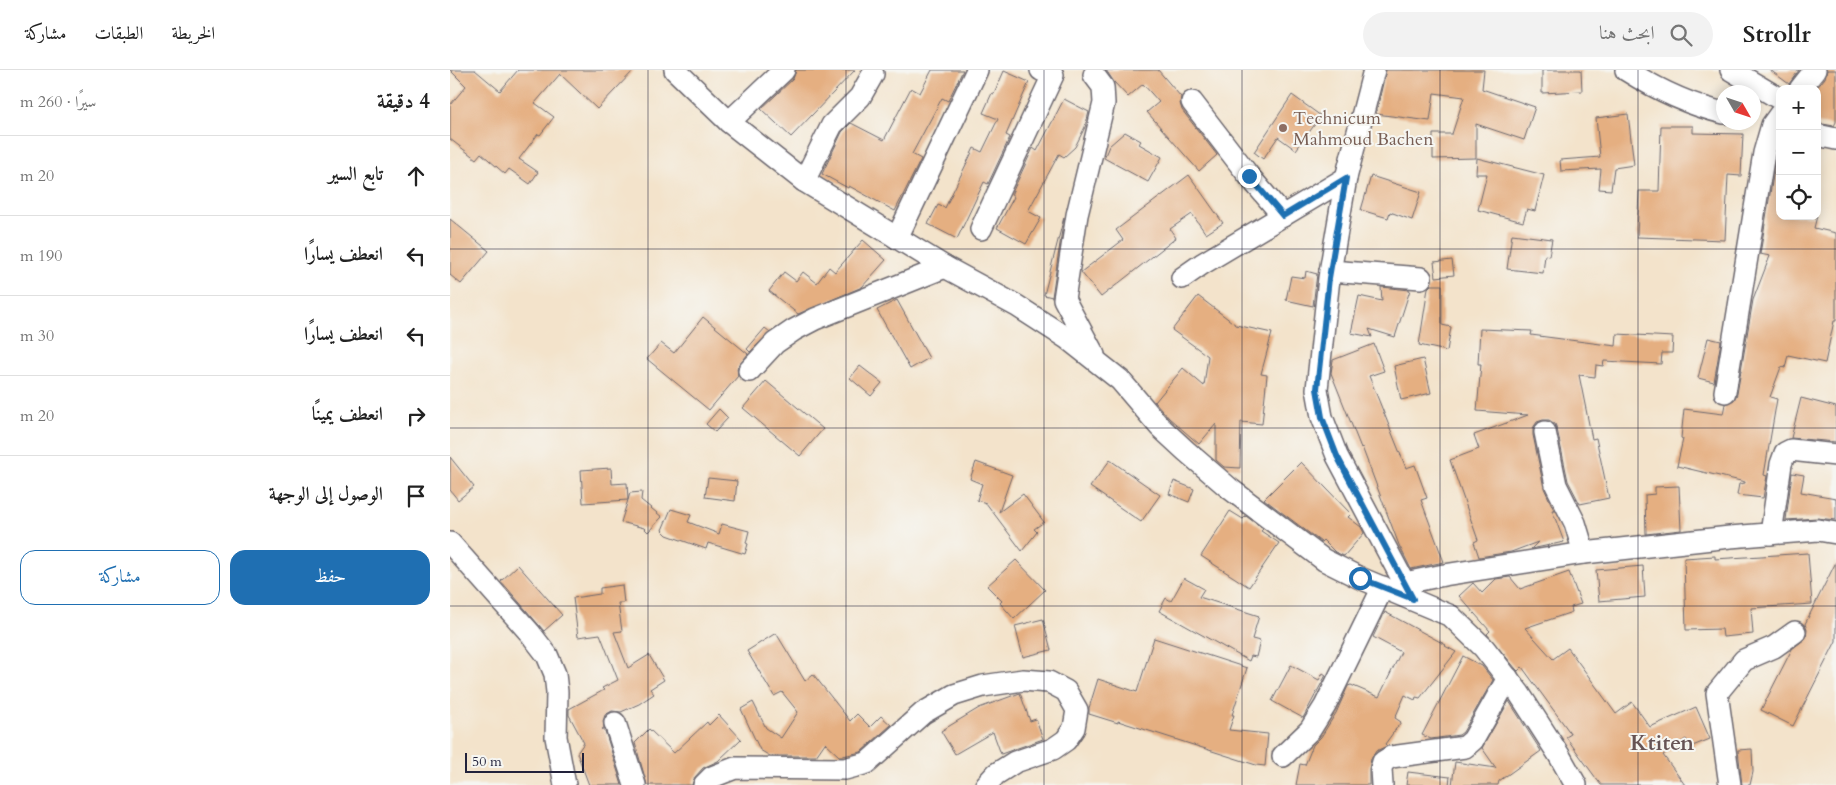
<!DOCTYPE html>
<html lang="ar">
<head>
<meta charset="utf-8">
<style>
  body { margin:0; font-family:Cardo,Amiri,serif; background:#f2f2f2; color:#222; direction:rtl }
  .controls { position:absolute; right:15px; top:15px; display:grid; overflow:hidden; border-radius:10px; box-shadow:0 2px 12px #0003 }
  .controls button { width:45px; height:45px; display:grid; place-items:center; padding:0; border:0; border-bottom:1px solid #e0e0e0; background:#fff; color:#222; font:25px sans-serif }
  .compass { position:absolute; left:1266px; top:15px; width:45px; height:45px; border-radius:50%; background:#fff; box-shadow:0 2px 12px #0003; rotate:129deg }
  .scale { position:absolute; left:15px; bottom:12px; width:119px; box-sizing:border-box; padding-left:5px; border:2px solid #22223b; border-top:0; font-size:14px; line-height:18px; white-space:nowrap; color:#22223b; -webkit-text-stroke:4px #f6f6f2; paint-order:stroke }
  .stop { position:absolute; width:15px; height:15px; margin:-11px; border:4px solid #1f6fb2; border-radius:50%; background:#fff }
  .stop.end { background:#1f6fb2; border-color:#fff; box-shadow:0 1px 5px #0008 }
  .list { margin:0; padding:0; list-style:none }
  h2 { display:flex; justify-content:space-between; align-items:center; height:65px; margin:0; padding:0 20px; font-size:21px }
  h2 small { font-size:16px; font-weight:400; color:#767676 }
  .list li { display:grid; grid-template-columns:32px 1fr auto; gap:15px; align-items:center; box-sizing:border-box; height:80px; padding:0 20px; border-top:1px solid #e0e0e0 }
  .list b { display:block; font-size:19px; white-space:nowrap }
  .list em { font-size:16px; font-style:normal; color:#767676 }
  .actions { display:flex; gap:10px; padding:15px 20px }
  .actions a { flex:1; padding:11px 0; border:1px solid #1f6fb2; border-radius:15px; text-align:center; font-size:18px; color:#1f6fb2 }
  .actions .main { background:#1f6fb2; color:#fff }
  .icon { flex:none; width:28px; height:28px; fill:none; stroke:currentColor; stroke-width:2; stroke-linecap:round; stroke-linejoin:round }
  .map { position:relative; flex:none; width:1386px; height:715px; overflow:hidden; direction:ltr }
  header { display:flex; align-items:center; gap:30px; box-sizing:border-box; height:70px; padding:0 25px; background:#fff; border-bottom:1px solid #e0e0e0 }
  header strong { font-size:24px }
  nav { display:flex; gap:28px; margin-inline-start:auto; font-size:18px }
  .search { width:350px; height:45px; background:#f2f2f2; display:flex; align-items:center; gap:12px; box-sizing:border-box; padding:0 18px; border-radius:28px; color:#767676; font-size:19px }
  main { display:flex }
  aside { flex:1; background:#fff }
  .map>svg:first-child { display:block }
</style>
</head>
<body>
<header>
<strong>Strollr</strong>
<div class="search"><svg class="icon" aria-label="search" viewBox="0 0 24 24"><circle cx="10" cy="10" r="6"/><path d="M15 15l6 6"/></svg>ابحث هنا</div>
<nav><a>الخريطة</a><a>الطبقات</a><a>مشاركة</a></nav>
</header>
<main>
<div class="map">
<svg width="1386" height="715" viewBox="0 0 1386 715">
  <rect width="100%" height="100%" fill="#f6f6f2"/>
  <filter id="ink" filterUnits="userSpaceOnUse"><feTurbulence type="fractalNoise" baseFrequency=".02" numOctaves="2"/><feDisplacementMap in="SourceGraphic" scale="10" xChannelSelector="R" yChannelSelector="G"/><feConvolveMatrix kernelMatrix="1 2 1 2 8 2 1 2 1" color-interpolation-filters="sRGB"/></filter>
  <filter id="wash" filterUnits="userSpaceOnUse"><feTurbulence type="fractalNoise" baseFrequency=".0096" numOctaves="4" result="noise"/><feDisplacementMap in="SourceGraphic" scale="20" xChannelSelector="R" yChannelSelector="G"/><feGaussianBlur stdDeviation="1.12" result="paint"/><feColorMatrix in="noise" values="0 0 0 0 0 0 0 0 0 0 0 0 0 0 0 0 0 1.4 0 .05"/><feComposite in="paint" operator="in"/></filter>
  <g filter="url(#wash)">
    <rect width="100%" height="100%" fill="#f3e3cb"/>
    <g id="blocks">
      <g fill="#e5af81">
        <path d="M0,0H25L50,21L68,0H184L147,39L110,4L85,33L104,47L90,65L88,64L69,89L88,102L80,114L59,99L55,104L31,83L26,89L0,69V35L16,16Z"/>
        <path d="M346,0H405L341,67L311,39L343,9Z"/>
        <path d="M482,0H513L498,31L492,28L462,84L471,89L445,141L399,116L398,118L372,104L392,62L401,53L434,70L461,18L470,23Z"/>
        <path d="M656,0H708L731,27L730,33L732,40L767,85L749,101L697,42L709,32L693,14L678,27L664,12Z"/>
        <path d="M936,0H1034L1032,19L1085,37L1074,70L1026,54V88L983,89V64H1002L1014,27L984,23L980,51L926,44Z"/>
        <path d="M1092,0H1131L1132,21L1092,23Z"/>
        <path d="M1320,0H1349L1339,14Z"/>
        <path d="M1377,0H1386V52L1384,56L1367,53L1366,19L1375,8Z"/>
        <path d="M554,1L579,12L556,65L560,67L538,114L534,112L507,169L478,154L488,135L495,138L524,78L532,82L548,49L533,43L542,23L544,24Z"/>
        <path d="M842,25L871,46L846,80L828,67L813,89L804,82Z"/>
        <path d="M614,29L639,42L635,57L625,77L614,87L609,84L578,141L591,148L576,174L547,158L564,127L561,125L583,78L587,81Z"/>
        <path d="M1178,44L1184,95L1164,98L1161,120L1149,119L1151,99L1111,101L1110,90L1150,87L1146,48Z"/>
        <path d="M1211,56H1243V63L1293,64L1291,106L1278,105L1275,170L1187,167L1189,121H1209Z"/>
        <path d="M675,62L691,71L689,74L712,87L698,112L654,88L659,76Z"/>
        <path d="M1327,82H1330V146H1367L1364,158L1386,163V251H1384L1375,293L1338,285L1335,298L1331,297L1320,327L1327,329L1314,405L1317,406L1313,428L1287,425L1289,414L1295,413V412L1227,396L1233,369L1231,368L1234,339L1273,344L1275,334L1284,330L1287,324L1303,230L1320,186L1310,184Z"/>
        <path d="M1027,88L1094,105L1085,141L1077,139L1073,152L1028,140L1037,104H1026Z"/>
        <path d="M739,105L773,153L756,164L742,144L720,159L726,168L651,227L631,202L673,170L666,160Z"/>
        <path d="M921,106L971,122L962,150L940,142L938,148L911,140Z"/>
        <path d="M614,147L602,227L594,225Z"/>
        <path d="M0,149L39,181L11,214L0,205Z"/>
        <path d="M1062,164L1102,169L1099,186L1095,185L1093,203L1057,199Z"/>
        <path d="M413,170L436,190L412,217L348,244L319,221L334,202L346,211L353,202L367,213L379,197L385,202Z"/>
        <path d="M1002,190L1004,205L986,207L984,192Z"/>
        <path d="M856,201L867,204L863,236L836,230L841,206L855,208Z"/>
        <path d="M981,215H992V255L1001,257L997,281L969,275L978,218Z"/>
        <path d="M931,217L960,220L945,267L919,259L922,267L901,263L909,226L932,231Z"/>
        <path d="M748,226L786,255L822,263L811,304L817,305L812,354L791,352L790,398L774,397L766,390V354L749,374L719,348L705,332L733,298L754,316L758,286L722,260Z"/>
        <path d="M447,230L479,288L460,299L427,240Z"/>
        <path d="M253,247L298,284L287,298L288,306L259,340L197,289L211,273L224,283Z"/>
        <path d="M315,258L320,262L300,282L297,279Z"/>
        <path d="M1030,259L1082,261L1081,265L1166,276L1167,264L1223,267L1222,283H1212L1211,294L1154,291L1153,296L1146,295L1145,307L1129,305L1142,369L1146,368L1159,428L1130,434L1118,411L1107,359L1105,354L1099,350H1093L1087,352L1083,358V365L1094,418L1104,440H1102L1114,472L1081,479L1088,472L1061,482L1029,487L1024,472L1028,470L1000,390L1029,379L1024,365L1078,345L1027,341L1031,294H1028Z"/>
        <path d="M1258,268L1271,271L1264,312L1248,308Z"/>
        <path d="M924,274L934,301L919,306L956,398L965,395L977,428L971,430L994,492L961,499L949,475L912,377L911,378L881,303L883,290Z"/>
        <path d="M973,289L981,323L951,330L944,296Z"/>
        <path d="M410,296L432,313L421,326L400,308Z"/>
        <path d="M316,311L373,359L350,386L293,338Z"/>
        <path d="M1351,328L1386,337V372L1341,368Z"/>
        <path d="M269,339L278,348L265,362L256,354Z"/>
        <path d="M0,387L24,417L8,430L0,420Z"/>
        <path d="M660,390L710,425L691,452L640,417Z"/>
        <path d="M526,392L562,405L549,442L573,424L594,452L584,459L587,462L572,481L536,433L527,430L532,414L520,409Z"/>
        <path d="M851,392L901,444L898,447L911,457L914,463L894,486L885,482L873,470L871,472L814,429Z"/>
        <path d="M161,398L162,414L177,413L178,430L180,423L192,422L191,430L212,447L198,462L194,458L171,452L178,430L133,433L131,400Z"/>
        <path d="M1342,403L1354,405L1351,422L1386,428V450L1367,448L1336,450Z"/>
        <path d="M258,408L287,411L285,431L255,427Z"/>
        <path d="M724,411L744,419L739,432L719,424Z"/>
        <path d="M1229,416L1231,460L1196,464L1195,425L1205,424V417Z"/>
        <path d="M221,439L241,445L238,452L269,464L272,454L299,461L296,473L298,474L295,484L258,473L256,479L217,465L212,460Z"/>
        <path d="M780,441L793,449L796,446L813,459L811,461L829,473L799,517L751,486Z"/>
        <path d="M1358,483L1362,534L1301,538L1303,564L1273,567L1272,559L1236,560L1234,488L1265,486V489Z"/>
        <path d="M566,490L595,520L564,549L550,533L552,531L537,516Z"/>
        <path d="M1386,492V571L1343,656L1311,640L1342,579L1356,568L1357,560L1355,554Z"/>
        <path d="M68,495L112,545L94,561L51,511Z"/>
        <path d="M1193,496L1195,527L1149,531L1146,500Z"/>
        <path d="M1119,502L1131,534L1121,537L1122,542L1075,558L1103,589L1118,578L1166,644L1182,632L1200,657L1246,637L1260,669L1240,677L1236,669L1213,685L1235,715H1151L1116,667L1121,664L1072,597L1068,601L1066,599L1037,564L1040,561L1009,526L1023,513L1032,523L1046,509L1060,507L1070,519Z"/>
        <path d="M734,508L754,519L749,527L809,546L802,569L810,571L806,587L801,586L799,591L709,541L716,528L721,531Z"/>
        <path d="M172,515L174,533H168L172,561L164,562L178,598L199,585L214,610L200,619L204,624L189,634L171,642L162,641L155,645L153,651L154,658L152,659L155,661L172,715H139L127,683L134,673L119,645V639L154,620L152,618L168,610L150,564L128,567L123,528L150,524V518Z"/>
        <path d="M935,542L996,575L995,576L1006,582L970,628L966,627L965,630L955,625L945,648L951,652L935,674L937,676L926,681L921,689L919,699V715H846L850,694L855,695L863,675L871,667L886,643L898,616L901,615L929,627L951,582L923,567Z"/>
        <path d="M593,549L601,580L573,587L565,556Z"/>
        <path d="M326,563L355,611L363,604L400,651L407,644L420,657L431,646L441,655L411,682L393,686H389L375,673L366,686H320L310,680L291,639L303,632L316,658L331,668L348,642L332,622L324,626L297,581Z"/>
        <path d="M704,568L797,598L782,645H784L779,660L818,664L815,696L806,695L668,651V653L639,644V638L648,609L687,622Z"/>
        <path d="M1013,586L1032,596L1043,610L1013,662L1009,665L981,669L972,665Z"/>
        <path d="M841,595L869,610L873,603L876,605L853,648L822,631Z"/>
        <path d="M570,623L580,651L586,649L593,669L551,684L543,662L505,684L491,661L529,638Z"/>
        <path d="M1059,631L1091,681L1049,711L1048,715H1002L1005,692L1046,698L1032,678Z"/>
        <path d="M269,645L291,669L268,691L253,698L245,707L242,715H197L185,673L199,659L224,683L257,652L259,655Z"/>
        <path d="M1302,679L1303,702L1300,715H1292L1288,680Z"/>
        <path d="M958,702L1000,707L999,715H956Z"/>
      </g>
    </g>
  </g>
  <g filter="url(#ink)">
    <use href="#blocks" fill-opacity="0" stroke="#6b666d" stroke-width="1"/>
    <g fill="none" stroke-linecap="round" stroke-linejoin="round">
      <defs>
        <g id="minor">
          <path d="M225,0L279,52L354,111L495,197L567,236L618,269L670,310L710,357L736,381L779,418L874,490L910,508L1001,546L1034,578L1069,623L1109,685L1126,715"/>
          <path d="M924,0L896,108L879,208L867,319L872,347L887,386L963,529"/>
          <path d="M1176,0C1206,19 1239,35 1274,43"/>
          <path d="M1281,0L1330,29"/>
          <path d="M1350,19L1365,0"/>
          <path d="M742,32L799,106L833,146"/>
          <path d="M279,52L334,0"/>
          <path d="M1367,65L1386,69"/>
          <path d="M354,111L382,55L410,27L423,4"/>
          <path d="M531,159L603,5L591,0"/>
          <path d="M447,168L527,0"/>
          <path d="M880,201L971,208"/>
          <path d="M732,208L752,194L896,108"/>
          <path d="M644,285L614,229L627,145L654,33L653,17L644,5"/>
          <path d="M299,301L325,273L344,260L365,249L495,197"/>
          <path d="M1275,322L1314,83L1322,55L1330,44"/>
          <path d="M1095,362L1106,415L1125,453L1134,483"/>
          <path d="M1321,464L1331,394L1335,383L1341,380L1386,385"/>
          <path d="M0,473L80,563L97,585L105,604L107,622L106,667L115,715"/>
          <path d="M955,513L994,505L1134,483L1280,467L1368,460L1386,463"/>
          <path d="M165,653L185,715"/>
          <path d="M833,686L860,660L875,636L933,517"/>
          <path d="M254,715L262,707L285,698L395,699L417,693L473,643L504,625L533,616L573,610L599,612L616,621L627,640L624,658L616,670L603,679L565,692L546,704L536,715"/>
          <path d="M932,715L931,699L933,692L941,687L1015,677L1023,670L1058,608"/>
          <path d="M1280,715L1267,623L1294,590L1324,577L1345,562"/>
        </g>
      </defs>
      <use href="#minor" stroke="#6b666d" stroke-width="24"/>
      <use href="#minor" stroke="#fff" stroke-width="21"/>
    </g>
  </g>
  <g fill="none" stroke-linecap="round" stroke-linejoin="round" filter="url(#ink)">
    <path stroke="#1f6fb2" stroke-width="6" d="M799,106L833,146L896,108L879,208L867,319L872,347L887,386L963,529L910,508"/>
  </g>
  <path fill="none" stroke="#22223b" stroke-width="1" stroke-opacity="0.55" d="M198,0V715M396,0V715M594,0V715M792,0V715M990,0V715M1188,0V715M0,179H1386M0,358H1386M0,536H1386"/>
  <circle fill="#8d6e63" stroke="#f6f6f2" stroke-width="2" cx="833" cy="58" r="5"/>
  <g text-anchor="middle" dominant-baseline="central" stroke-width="4" stroke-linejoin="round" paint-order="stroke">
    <g font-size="18" fill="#785e54" stroke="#f6f6f2" text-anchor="start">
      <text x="843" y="48">Technicum<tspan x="843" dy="21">Mahmoud Bachen</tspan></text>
    </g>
    <g font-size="22" font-weight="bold" fill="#665354" stroke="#f6f6f2">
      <text x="1212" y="673">Ktiten</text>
    </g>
  </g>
</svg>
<div class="controls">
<button>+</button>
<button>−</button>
<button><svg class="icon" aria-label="locate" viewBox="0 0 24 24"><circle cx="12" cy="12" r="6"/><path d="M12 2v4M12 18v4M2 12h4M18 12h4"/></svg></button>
</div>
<svg class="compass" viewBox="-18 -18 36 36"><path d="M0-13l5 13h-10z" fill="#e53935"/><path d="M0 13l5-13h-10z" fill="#767676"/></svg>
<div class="scale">50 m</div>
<div class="stop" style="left:910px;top:508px"></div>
<div class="stop end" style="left:799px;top:106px"></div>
</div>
<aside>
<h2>4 دقيقة<small>سيرًا · 260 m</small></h2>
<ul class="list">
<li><svg class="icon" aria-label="ahead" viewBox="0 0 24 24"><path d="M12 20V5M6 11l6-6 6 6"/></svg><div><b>تابع السير</b></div><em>20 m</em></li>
<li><svg class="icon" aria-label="left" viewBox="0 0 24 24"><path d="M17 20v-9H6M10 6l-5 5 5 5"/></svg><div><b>انعطف يسارًا</b></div><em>190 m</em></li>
<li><svg class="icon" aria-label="left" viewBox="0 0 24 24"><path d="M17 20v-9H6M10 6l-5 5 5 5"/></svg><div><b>انعطف يسارًا</b></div><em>30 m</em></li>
<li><svg class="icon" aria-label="right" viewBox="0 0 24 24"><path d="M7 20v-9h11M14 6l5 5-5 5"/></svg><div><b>انعطف يمينًا</b></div><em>20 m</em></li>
<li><svg class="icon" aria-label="arrive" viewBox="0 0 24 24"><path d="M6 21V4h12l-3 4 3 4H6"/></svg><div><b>الوصول إلى الوجهة</b></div></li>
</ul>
<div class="actions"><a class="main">حفظ</a><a>مشاركة</a></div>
</aside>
</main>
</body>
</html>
